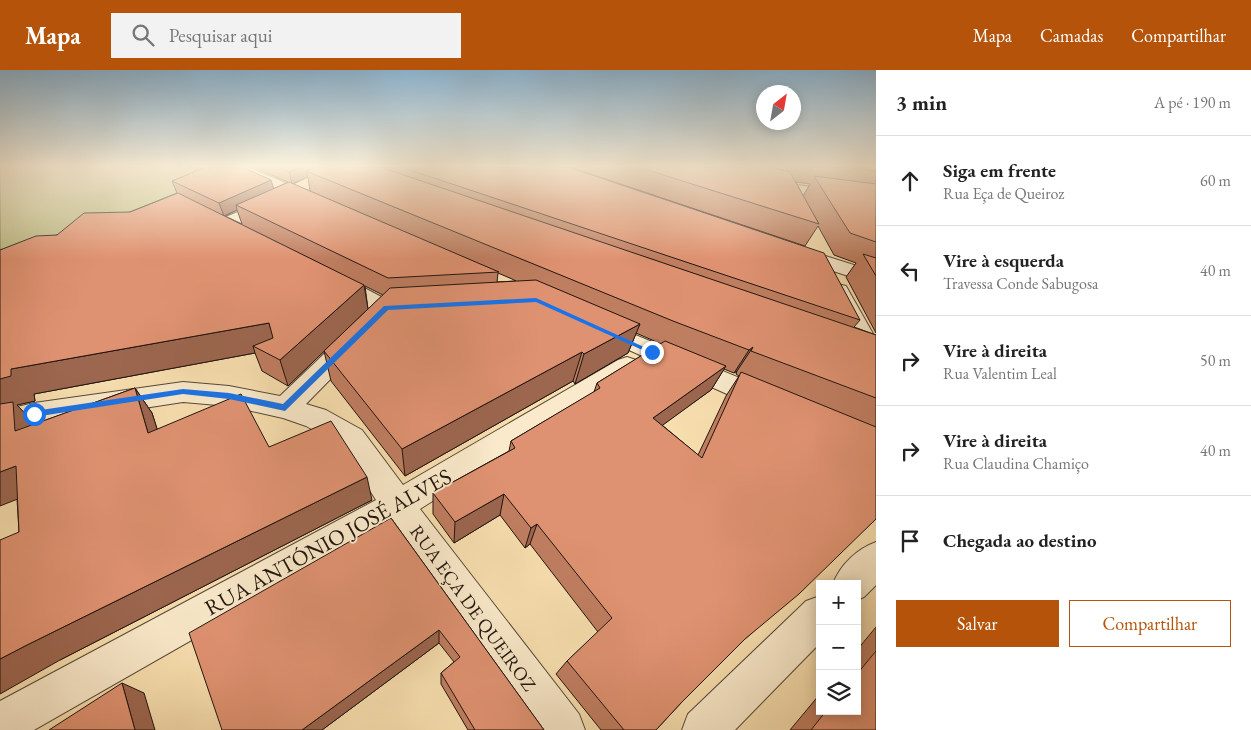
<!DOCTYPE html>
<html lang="pt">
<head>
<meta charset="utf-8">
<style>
  body { margin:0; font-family:"EB Garamond",serif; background:#f2f2f2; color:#222 }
  .controls { position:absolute; right:15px; bottom:15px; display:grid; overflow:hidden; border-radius:0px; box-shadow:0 2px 12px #0003 }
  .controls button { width:45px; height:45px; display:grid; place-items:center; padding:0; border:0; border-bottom:1px solid #e0e0e0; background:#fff; color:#222; font:25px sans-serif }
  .compass { position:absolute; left:756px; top:15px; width:45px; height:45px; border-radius:50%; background:#fff; box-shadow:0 2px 12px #0003; rotate:31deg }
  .stop { position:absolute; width:15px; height:15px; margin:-11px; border:4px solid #1a73e8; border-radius:50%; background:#fff }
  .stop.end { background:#1a73e8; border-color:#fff; box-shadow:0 1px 5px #0008 }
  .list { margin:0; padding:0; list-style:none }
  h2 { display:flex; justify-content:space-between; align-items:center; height:65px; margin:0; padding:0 20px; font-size:21px }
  h2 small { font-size:16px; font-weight:400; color:#767676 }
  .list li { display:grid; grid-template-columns:32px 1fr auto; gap:15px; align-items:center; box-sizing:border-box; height:90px; padding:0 20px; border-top:1px solid #e0e0e0 }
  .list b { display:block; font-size:19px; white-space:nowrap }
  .list p { margin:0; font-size:16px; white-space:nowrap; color:#767676 }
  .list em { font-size:16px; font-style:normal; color:#767676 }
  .actions { display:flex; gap:10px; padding:15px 20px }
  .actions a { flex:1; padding:11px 0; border:1px solid #b45309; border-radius:0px; text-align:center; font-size:18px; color:#b45309 }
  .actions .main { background:#b45309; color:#fff }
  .icon { flex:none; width:28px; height:28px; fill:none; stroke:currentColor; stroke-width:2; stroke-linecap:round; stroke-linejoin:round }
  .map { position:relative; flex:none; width:876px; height:660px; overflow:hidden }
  header { display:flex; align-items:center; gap:30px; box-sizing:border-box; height:70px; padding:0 25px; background:#b45309; color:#fff }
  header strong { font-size:24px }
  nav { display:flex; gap:28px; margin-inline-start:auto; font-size:18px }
  .search { width:350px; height:45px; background:#f2f2f2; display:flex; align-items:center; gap:12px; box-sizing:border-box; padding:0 18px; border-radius:0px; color:#767676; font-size:19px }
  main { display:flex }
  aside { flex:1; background:#fff }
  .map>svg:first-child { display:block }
</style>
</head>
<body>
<header>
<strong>Mapa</strong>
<div class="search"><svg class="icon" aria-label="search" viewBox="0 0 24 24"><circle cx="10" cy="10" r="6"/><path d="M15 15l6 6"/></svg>Pesquisar aqui</div>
<nav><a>Mapa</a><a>Camadas</a><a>Compartilhar</a></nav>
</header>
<main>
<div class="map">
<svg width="876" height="660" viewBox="0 0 876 660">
  <rect width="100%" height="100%" fill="#f8dfaf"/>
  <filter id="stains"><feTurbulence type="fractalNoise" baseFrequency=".004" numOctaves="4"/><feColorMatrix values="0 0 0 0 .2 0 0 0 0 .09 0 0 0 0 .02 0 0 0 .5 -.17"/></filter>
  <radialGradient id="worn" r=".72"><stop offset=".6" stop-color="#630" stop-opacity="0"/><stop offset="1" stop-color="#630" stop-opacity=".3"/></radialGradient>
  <path fill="#bfc18a" stroke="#706a4c" d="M0,97H202L168,132L0,217Z"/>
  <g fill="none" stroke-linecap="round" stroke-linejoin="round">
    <defs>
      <g id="street">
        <path d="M227,97H248L319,127L322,131L319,135L313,136L307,135L230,100Z"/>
        <path d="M705,97H731L797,115L876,125V135L796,125L708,100Z"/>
        <path d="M274,127L280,128L283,132L280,136L230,159L223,161L216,159L214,155L216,151Z"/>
        <path d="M794,176L876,202V215L787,186L784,182L787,178Z"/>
        <path d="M332,204L340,205L389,231L410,229L418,231L421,236L418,241C405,244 391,246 378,243L324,215L321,210L324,205Z"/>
        <path d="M838,214L846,216L876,269V300L867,297L827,221L830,216Z"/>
        <path d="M599,250L776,323L780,330L776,337L766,340L756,337L591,263L587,258L591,253Z"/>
        <path d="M355,261L364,263L367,269L364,275L306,334L326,340L362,360L403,415L618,290L627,287L636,290L640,296L636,302L420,439L579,644L585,660H536L393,455L34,660H0V631L376,430L342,376L306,356L283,348L229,336L183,332L34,355L0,363V341L34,333L183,312L229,316L280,326L346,263Z"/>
        <path d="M876,472V515L864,527L857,530V514H833C840,495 857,479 876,472Z"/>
        <path d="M820,526V573L735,660H682L688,644L806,531Z"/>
      </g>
    </defs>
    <use href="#street" stroke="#564737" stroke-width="2"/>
    <use href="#street" fill="#faeacb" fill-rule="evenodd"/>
  </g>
  <g fill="#c07e61" stroke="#20140f" fill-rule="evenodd">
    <path d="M193,97H242L273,119L288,112L253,97H568L860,250L854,257L876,265V449L745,569L681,633L656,660H601L556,604L567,591L598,562L530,474L525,478L500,445L454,473L433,444V423L509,381L511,371L594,322L597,313L661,274L636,263L628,283L575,314L573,311L405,406L331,311L324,281L383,225L365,216L368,239L288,316L262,301L255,283L34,324L35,331L17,335L35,354L135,318L152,343L157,359L269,377L372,430L60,590L19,462L17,429L0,180L57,165L130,142L177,123L172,111L195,102ZM308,107L310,121L293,114ZM237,140L242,154L225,146ZM498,203L512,209L516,211L497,212ZM724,299L734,303L737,301L736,304L739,306L726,326L698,385L662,355L711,320Z"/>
    <path d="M570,97H775V98L788,101L785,97H876V263L846,207L856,193L834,185L818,156L805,176ZM796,112L810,114L803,126Z"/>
    <path d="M391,448L544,660H468L441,614V603L454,592L439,573L322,660H222Z"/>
    <path d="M876,557V660H790L820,624V641H857V580Z"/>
  </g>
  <g fill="#9c664f" stroke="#20140f">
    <path d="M300,97H329L306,101L308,107L292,114L289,102Z"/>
    <path d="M271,110L275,123L236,135L237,140L224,146L219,133Z"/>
    <path d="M364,215L368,239L288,316L280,290Z"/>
    <path d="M269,253L277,278L253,276L255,283L34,324L35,331L17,335L37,356L15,361L0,339V309L11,299Z"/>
    <path d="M640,254L628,283L575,314L584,284Z"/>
    <path d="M753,277L737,301L734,303L749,280Z"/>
    <path d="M582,282L573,311L405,406L402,379Z"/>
    <path d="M726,296L711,320L641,371L653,348Z"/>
    <path d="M135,318L152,343L166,387L148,363Z"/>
    <path d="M16,396L43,419L0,436V402Z"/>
    <path d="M367,407L372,430L60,590L0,624V589L27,575Z"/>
    <path d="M504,424L500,445L454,473L455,452Z"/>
    <path d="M537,454L530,474L525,478L531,458Z"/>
    <path d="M439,560V573L322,660H302Z"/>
    <path d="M122,613L144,623L155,660H135Z"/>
  </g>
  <g fill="#df9271" stroke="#20140f">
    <path d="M201,97H242L271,110L219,133L172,111L204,98Z"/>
    <path d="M278,97H300L289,102Z"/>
    <path d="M316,97H380L876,265V328L751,281L753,277L749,280L673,251L306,101Z"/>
    <path d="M401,97H568L824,183L860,250Z"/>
    <path d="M638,97H772L790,102L819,154Z"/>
    <path d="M846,97H876V101Z"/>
    <path d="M814,106L876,114V172L850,163Z"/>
    <path d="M289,112L499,202L388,208L236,135Z"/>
    <path d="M178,123L364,215L280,290L253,276L273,268L269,253L11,299V306L0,309V180L36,166L57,165L84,143L130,142Z"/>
    <path d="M863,184L876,188V206Z"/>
    <path d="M536,210L640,254L584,284L582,282L402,379L324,281L390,218Z"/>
    <path d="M665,271L726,296L653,348L702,388L741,302L876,357V449L799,524L745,569L681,633L656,660H624L567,591L612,548L537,454L531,458L504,424L455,452L433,423L515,378L511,371L600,318L597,313Z"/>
    <path d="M135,318L148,363L241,324L269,377L331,351L367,407L27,575L0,589V470L19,462L16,396L0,402V334L13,332L15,361Z"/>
    <path d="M391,448L544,660H475L441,603L460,587L439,560L302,660H222L189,563Z"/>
    <path d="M876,581V660H811L826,641H857V604Z"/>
    <path d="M122,613L135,660H49Z"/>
  </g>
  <linearGradient id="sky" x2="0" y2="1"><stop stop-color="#8cb6d4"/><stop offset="0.51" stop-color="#fcf1db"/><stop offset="1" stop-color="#fcf1db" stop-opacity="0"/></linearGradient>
  <rect width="876" height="189" fill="url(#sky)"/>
  <path fill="#1a73e8" d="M536,228L655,282L649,283L536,232L388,240L285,341L229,329L183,324L34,347L30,344L34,341L183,319L229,323L283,334L384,236Z"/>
  <g text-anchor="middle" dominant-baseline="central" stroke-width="4" stroke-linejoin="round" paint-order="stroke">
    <g font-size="19" fill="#20140f" stroke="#faeacb">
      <text transform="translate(473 538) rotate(54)">RUA EÇA DE QUEIROZ</text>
    </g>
    <g font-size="22" fill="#20140f" stroke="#faeacb">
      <text transform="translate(328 472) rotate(-29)">RUA ANTÓNIO JOSÉ ALVES</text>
    </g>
  </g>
  <rect width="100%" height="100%" filter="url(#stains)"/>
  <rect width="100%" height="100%" fill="url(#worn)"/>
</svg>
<div class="controls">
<button>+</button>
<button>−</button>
<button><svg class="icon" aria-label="layers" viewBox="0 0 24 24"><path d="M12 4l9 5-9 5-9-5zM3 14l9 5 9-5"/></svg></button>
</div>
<svg class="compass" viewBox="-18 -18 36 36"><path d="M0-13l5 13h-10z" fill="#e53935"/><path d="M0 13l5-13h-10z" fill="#767676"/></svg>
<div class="stop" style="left:34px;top:344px"></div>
<div class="stop end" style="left:652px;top:282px"></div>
</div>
<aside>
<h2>3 min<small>A pé · 190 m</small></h2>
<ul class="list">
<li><svg class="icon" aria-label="ahead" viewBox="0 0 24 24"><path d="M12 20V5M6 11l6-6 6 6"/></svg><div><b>Siga em frente</b><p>Rua Eça de Queiroz</p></div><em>60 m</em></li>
<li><svg class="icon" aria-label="left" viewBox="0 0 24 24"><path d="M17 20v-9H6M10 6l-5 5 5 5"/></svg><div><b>Vire à esquerda</b><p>Travessa Conde Sabugosa</p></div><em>40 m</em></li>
<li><svg class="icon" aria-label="right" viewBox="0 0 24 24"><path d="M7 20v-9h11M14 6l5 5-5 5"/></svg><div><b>Vire à direita</b><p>Rua Valentim Leal</p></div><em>50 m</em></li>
<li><svg class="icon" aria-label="right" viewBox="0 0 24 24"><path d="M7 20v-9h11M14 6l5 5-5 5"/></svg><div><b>Vire à direita</b><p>Rua Claudina Chamiço</p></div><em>40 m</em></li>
<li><svg class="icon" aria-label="arrive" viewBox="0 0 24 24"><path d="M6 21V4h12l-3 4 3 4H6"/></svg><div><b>Chegada ao destino</b></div></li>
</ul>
<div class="actions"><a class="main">Salvar</a><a>Compartilhar</a></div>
</aside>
</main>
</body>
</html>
